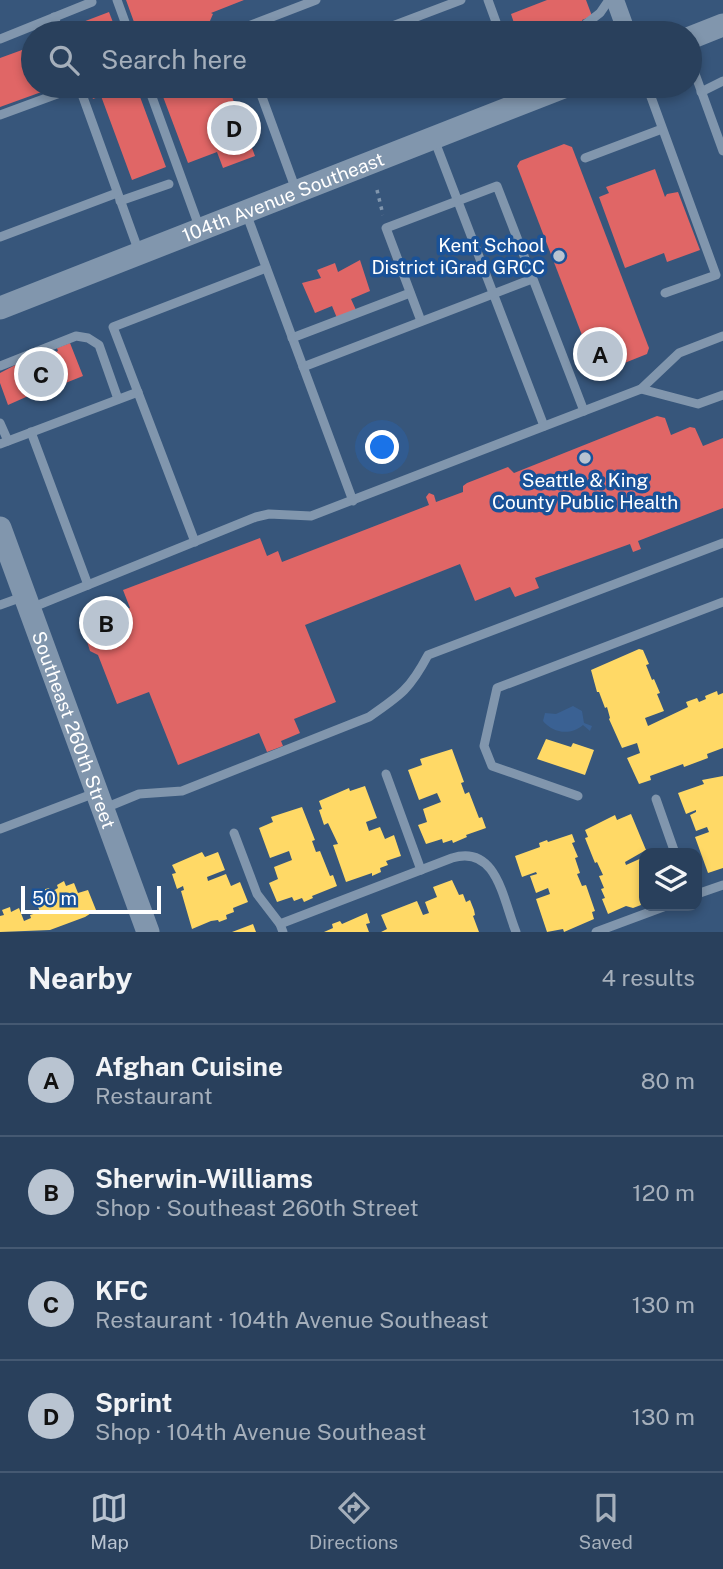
<!DOCTYPE html>
<html lang="en">
<head>
<meta charset="utf-8">
<style>
  body { margin:0; font-family:"Public Sans",sans-serif; background:#354b65; color:#f1f3f6 }
  .controls { position:absolute; right:21px; bottom:21px; display:grid; overflow:hidden; border-radius:14px; box-shadow:0 4px 10px #0003 }
  .controls button { width:63px; height:63px; display:grid; place-items:center; padding:0; border:0; border-bottom:2px solid #455972; background:#29405c; color:#f1f3f6; font:35px sans-serif }
  .scale { position:absolute; left:21px; bottom:18px; width:140px; box-sizing:border-box; padding-left:7px; border:4px solid #fff; border-top:0; font-size:19px; line-height:24px; white-space:nowrap; color:#fff; -webkit-text-stroke:5px #1a5298; paint-order:stroke }
  .you { position:absolute; left:383px; top:448px; width:24px; height:24px; margin:-18px; border:5px solid #fff; border-radius:50%; background:#1a73e8; box-shadow:0 0 0 10px #1a73e833 }
  .badge { display:grid; place-items:center; width:46px; height:46px; border-radius:50%; background:#b9c4d1; color:#111; font-size:23px; font-weight:700 }
  .pin { position:absolute; translate:-50% -50%; border:4px solid #fff; box-shadow:0 2px 7px #0006 }
  .list { margin:0; padding:0; list-style:none }
  h2 { display:flex; justify-content:space-between; align-items:center; height:91px; margin:0; padding:0 28px; font-size:30px }
  h2 small { font-size:23px; font-weight:400; color:#a5afbb }
  .list li { display:grid; grid-template-columns:46px 1fr auto; gap:21px; align-items:center; box-sizing:border-box; height:112px; padding:0 28px; border-top:2px solid #455972 }
  .list b { display:block; font-size:26px; white-space:nowrap }
  .list p { margin:0; font-size:23px; white-space:nowrap; color:#a5afbb }
  .list em { font-size:23px; font-style:normal; color:#a5afbb }
  .icon { flex:none; width:38px; height:38px; fill:none; stroke:currentColor; stroke-width:2; stroke-linecap:round; stroke-linejoin:round }
  .map { position:relative; flex:none; width:723px; height:932px; overflow:hidden }
  .search { position:absolute; background:#29405c; box-shadow:0 4px 10px #0003; left:21px; right:21px; top:21px; height:77px; display:flex; align-items:center; gap:18px; box-sizing:border-box; padding:0 24px; border-radius:38px; color:#a5afbb; font-size:26px }
  .sheet { height:539px; background:#29405c }
  nav { display:flex; justify-content:space-around; align-items:center; box-sizing:border-box; height:98px; border-top:2px solid #455972; background:#29405c; font-size:19px; color:#a5afbb }
  nav a { display:grid; justify-items:center; gap:4px }
  nav .on { color:#b9c4d1 }
  .map>svg:first-child { display:block }
</style>
</head>
<body>
<div class="map">
<svg width="723" height="932" viewBox="0 0 723 932">
  <rect width="100%" height="100%" fill="#37567b"/>
  <path fill="#3a6193" d="M573,706L582,711L584,723L592,726L590,731L583,725C570,736 553,733 543,721L545,713L556,714Z"/>
  <g fill="#ffd966">
    <path d="M639,649L643,650L649,664L646,665L652,680L654,679L660,693L657,694L664,711L645,718L648,726L688,707L686,702L697,698L699,702L706,699L705,696L717,691L718,695L723,693V748L707,754L708,758L684,767L683,764L650,776L651,780L639,784L627,758L640,753L637,743L622,748L609,719L610,718L607,707L605,708L599,692H597L591,670Z"/>
    <path d="M546,739L571,747L573,743L594,750L585,775L537,759Z"/>
    <path d="M452,749L464,782L461,783L465,794L469,792L479,818L482,817L486,828L466,835L467,837L453,843L452,840L443,843L442,839L426,844L418,825L427,822L423,809L441,802L437,793L419,800L408,770L422,765L420,759Z"/>
    <path d="M723,776V868L708,873L695,837L709,832L707,827L696,831L690,815L696,812V810L686,814L678,793L704,784L702,780Z"/>
    <path d="M365,786L377,818L366,822L369,831L380,827L385,839L394,835L401,856L386,861L388,865L380,868L381,872L372,876V873L346,882L333,845L338,844L328,823L324,825L319,810L322,809L319,801L349,788L350,791Z"/>
    <path d="M302,807L315,840L312,841L316,852L320,851L330,876L333,875L337,886L312,896L313,898L304,902L302,898L294,901L292,897L277,902L269,883L278,879L274,867L292,860L289,851L270,858L259,828L273,822L271,817Z"/>
    <path d="M631,814L646,850L625,862L626,865L644,857V899L640,901L641,905L633,908L626,906L608,914L602,899L605,898L601,889L604,888L599,876L603,875L597,862L595,863L585,838L588,837L585,830L615,815L617,820Z"/>
    <path d="M572,834L575,842L572,843L578,857L575,858L580,873L577,874L582,886L586,885L595,911L592,912L594,919L564,932L563,929L547,932L536,899L550,894L548,888L536,893L530,876L537,874L536,872L522,877L515,856L540,847L539,843L547,840L548,842Z"/>
    <path d="M202,852L205,857L218,852L225,870L207,877L208,881L226,874L231,886L240,882L248,902L233,908L234,912L226,915L227,919L219,922L218,920L211,921L192,929L181,891L184,890L183,886L177,889L172,874L176,873L172,865Z"/>
    <path d="M452,880L459,895L463,894L466,902L470,900L474,910L475,915L473,916L479,932H381L387,929L381,915L417,901L423,915L429,913L425,902L437,897L433,887Z"/>
    <path d="M64,881L66,886L74,883L78,893L88,890L96,910L85,917L50,930L0,932V916L4,915L2,910L10,907L11,912L19,908L24,921L31,918L30,915L40,912L35,899L44,895L42,890L49,888L51,892L58,888L57,885Z"/>
    <path d="M367,913L370,923L366,924L369,932H324L333,928L332,924L340,921L342,924Z"/>
    <path d="M253,924L256,932H232Z"/>
  </g>
  <g fill="#e06666">
    <path d="M126,0H244L211,13L213,14L206,30L207,33H138Z"/>
    <path d="M547,0H586L592,16L582,20L584,24L561,33H508L505,26L514,23L511,14Z"/>
    <path d="M109,12L117,33H69L67,28Z"/>
    <path d="M33,46V86H58L0,107V58Z"/>
    <path d="M88,86H136L166,167L132,180L101,96L93,99Z"/>
    <path d="M159,86H228L234,102L227,104L232,116L239,113L255,156L223,168L217,152L188,163Z"/>
    <path d="M564,144L572,147L649,348L647,354L602,372L595,369L517,166L520,161Z"/>
    <path d="M655,169L665,197L667,194L678,192L700,250L667,262L664,253L625,268L599,197L609,193L606,187Z"/>
    <path d="M360,260L370,291L351,299L356,310L337,318L332,306L315,313L302,283L321,278L317,270L335,263L338,272Z"/>
    <path d="M70,343L83,376L48,390V392L37,397L35,393L8,405L0,383V373L23,361L24,365L35,361L33,357L39,355L40,359L58,351L57,348Z"/>
    <path d="M657,416L665,418L671,435L690,427L695,428L703,446L723,438V508L638,541L641,549L633,552L630,544L535,578L539,588L515,597L510,587L475,601L460,564L305,625L336,702L294,719L300,733L281,741L283,746L267,752L259,733L178,765L149,692L117,704L98,655L90,651L81,622L117,606L119,612L130,608L123,590L260,538L267,556L278,551L282,562L429,505L426,497L429,493L434,495L436,502L463,492V486L467,483L508,467L514,473Z"/>
  </g>
  <g fill="none" stroke-linecap="round" stroke-linejoin="round">
    <path stroke="#8196ad" stroke-width="3.5" stroke-dasharray="3.5 5" stroke-linecap="butt" d="M377,190L383,215"/>
    <g stroke="#8196ad" stroke-width="9">
      <path d="M117,0L129,33"/>
      <path d="M488,0L500,33"/>
      <path d="M54,17L60,33"/>
      <path d="M239,33L238,30L316,0"/>
      <path d="M374,33L461,0"/>
      <path d="M574,33L600,13L609,0"/>
      <path d="M0,39L92,2"/>
      <path d="M690,60L723,151"/>
      <path d="M79,86L139,252"/>
      <path d="M148,86L200,229"/>
      <path d="M258,86L296,190"/>
      <path d="M647,86L716,275L665,293"/>
      <path d="M701,92L723,81"/>
      <path d="M0,115L79,86"/>
      <path d="M434,139L544,426"/>
      <path d="M585,158L662,129"/>
      <path d="M120,201L169,184"/>
      <path d="M246,213L353,501"/>
      <path d="M0,237L117,193"/>
      <path d="M421,321L386,228L497,186L584,411"/>
      <path d="M292,338L410,293"/>
      <path d="M0,366L76,336L88,338L99,345L118,399"/>
      <path d="M303,367L532,279"/>
      <path d="M641,389L698,404L723,395"/>
      <path d="M0,423L8,441"/>
      <path d="M31,432L88,585"/>
      <path d="M0,444L138,392"/>
      <path d="M195,542L113,327L266,268"/>
      <path d="M0,605L25,596"/>
      <path d="M31,608L256,517L269,514L311,516L641,389L679,353L723,336"/>
      <path d="M386,774L421,870"/>
      <path d="M578,796L492,766L484,746L497,688L723,602"/>
      <path d="M656,799L675,853"/>
      <path d="M105,808L139,794L182,791L369,717C401,695 410,689 428,655L723,543"/>
      <path d="M0,829L95,793"/>
      <path d="M234,833L257,894L280,924L283,932"/>
      <path d="M697,894L723,885"/>
      <path d="M280,924L452,858C497,844 503,900 516,932"/>
      <path d="M596,932L666,906"/>
    </g>
    <path stroke="#8196ad" stroke-width="18" d="M615,0L627,33"/>
    <g stroke="#8196ad" stroke-width="23">
      <path d="M690,38L723,25"/>
      <path id="s1" d="M0,308L566,86"/>
      <path id="s2" d="M0,528L148,932"/>
    </g>
  </g>
  <g fill="#b9c4d1" stroke="#1a5298" stroke-width="2.5">
    <circle cx="559" cy="256" r="7"/>
    <circle cx="585" cy="458" r="7"/>
  </g>
  <g text-anchor="middle" dominant-baseline="central" stroke-width="7" stroke-linejoin="round" paint-order="stroke">
    <g font-size="19" fill="#fff" stroke="#1a5298">
      <text stroke="none"><textPath href="#s1" startOffset="304">104th Avenue Southeast</textPath></text>
      <text stroke="none"><textPath href="#s2" startOffset="215">Southeast 260th Street</textPath></text>
    </g>
    <g font-size="19" fill="#fff" stroke="#1a5298" text-anchor="end">
      <text x="545" y="245">Kent School<tspan x="545" dy="22">District iGrad GRCC</tspan></text>
      <text x="585" y="480" text-anchor="middle">Seattle &amp; King<tspan x="585" dy="22">County Public Health</tspan></text>
    </g>
  </g>
</svg>
<div class="controls">
<button><svg class="icon" aria-label="layers" viewBox="0 0 24 24"><path d="M12 4l9 5-9 5-9-5zM3 14l9 5 9-5"/></svg></button>
</div>
<div class="scale">50 m</div>
<div class="you"></div>
<div class="pin badge" style="left:600px;top:354px">A</div>
<div class="pin badge" style="left:106px;top:623px">B</div>
<div class="pin badge" style="left:41px;top:374px">C</div>
<div class="pin badge" style="left:234px;top:128px">D</div>
<div class="search"><svg class="icon" aria-label="search" viewBox="0 0 24 24"><circle cx="10" cy="10" r="6"/><path d="M15 15l6 6"/></svg>Search here</div>
</div>
<section class="sheet">
<h2>Nearby<small>4 results</small></h2>
<ul class="list">
<li><span class="badge">A</span><div><b>Afghan Cuisine</b><p>Restaurant</p></div><em>80 m</em></li>
<li><span class="badge">B</span><div><b>Sherwin-Williams</b><p>Shop · Southeast 260th Street</p></div><em>120 m</em></li>
<li><span class="badge">C</span><div><b>KFC</b><p>Restaurant · 104th Avenue Southeast</p></div><em>130 m</em></li>
<li><span class="badge">D</span><div><b>Sprint</b><p>Shop · 104th Avenue Southeast</p></div><em>130 m</em></li>
</ul>
</section>
<nav>
<a class="on"><svg class="icon" aria-label="map" viewBox="0 0 24 24"><path d="M3 6l6-2 6 2 6-2v14l-6 2-6-2-6 2zM9 4v14M15 6v14"/></svg>Map</a>
<a><svg class="icon" aria-label="directions" viewBox="0 0 24 24"><path d="M12 3l9 9-9 9-9-9zM9 14v-3h6M13 9l2 2-2 2"/></svg>Directions</a>
<a><svg class="icon" aria-label="saved" viewBox="0 0 24 24"><path d="M7 4h10v16l-5-4-5 4z"/></svg>Saved</a>
</nav>
</body>
</html>
